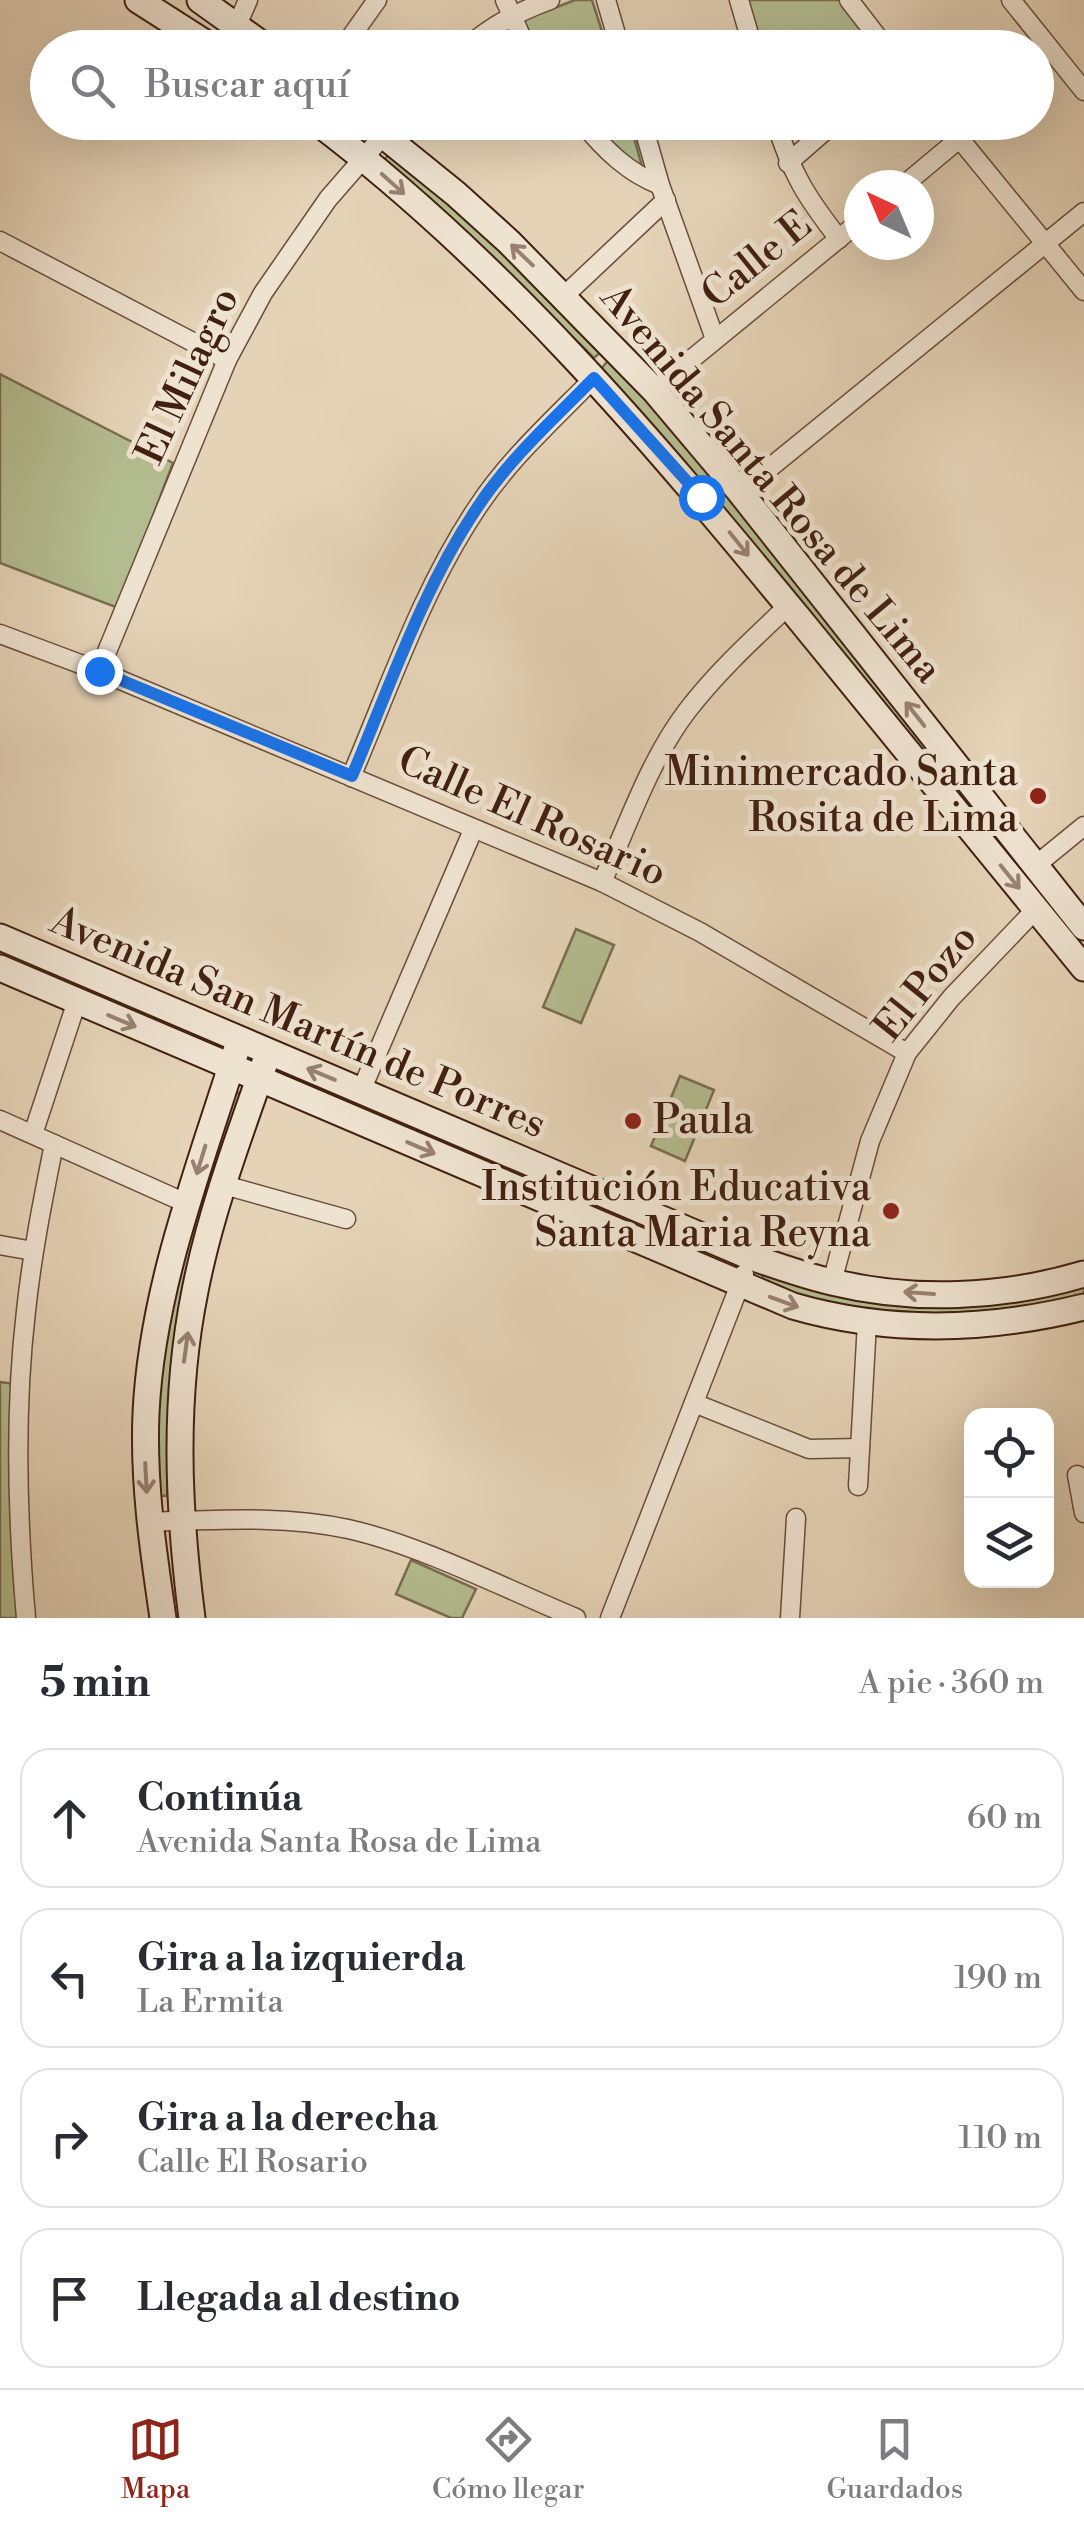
<!DOCTYPE html>
<html lang="es">
<head>
<meta charset="utf-8">
<style>
  body { margin:0; font-family:"Libre Bodoni",serif; background:#f2f2f3; color:#2b2b33 }
  .controls { position:absolute; right:30px; bottom:30px; display:grid; overflow:hidden; border-radius:20px; box-shadow:0 10px 40px #0002 }
  .controls button { width:90px; height:90px; display:grid; place-items:center; padding:0; border:0; border-bottom:2px solid #e1e1e2; background:#fff; color:#2b2b33; font:50px sans-serif }
  .compass { position:absolute; left:844px; top:170px; width:90px; height:90px; border-radius:50%; background:#fff; box-shadow:0 10px 40px #0002; rotate:316deg }
  .stop { position:absolute; width:30px; height:30px; margin:-22px; border:8px solid #1a73e8; border-radius:50%; background:#fff }
  .stop.end { background:#1a73e8; border-color:#fff; box-shadow:0 2px 10px #0008 }
  .list { margin:0; padding:0; list-style:none }
  h2 { display:flex; justify-content:space-between; align-items:center; height:130px; margin:0; padding:0 40px; font-size:42px }
  h2 small { font-size:32px; font-weight:400; color:#7c7c81 }
  .list li { display:grid; grid-template-columns:65px 1fr auto; gap:30px; align-items:center; box-sizing:border-box; height:140px; margin:0 20px 20px; padding:0 20px; border:2px solid #e1e1e2; border-radius:30px }
  .list b { display:block; font-size:38px; white-space:nowrap }
  .list p { margin:0; font-size:32px; white-space:nowrap; color:#7c7c81 }
  .list em { font-size:32px; font-style:normal; color:#7c7c81 }
  .icon { flex:none; width:55px; height:55px; fill:none; stroke:currentColor; stroke-width:2; stroke-linecap:round; stroke-linejoin:round }
  .map { position:relative; flex:none; width:1084px; height:1618px; overflow:hidden }
  .search { position:absolute; background:#fff; box-shadow:0 10px 40px #0002; left:30px; right:30px; top:30px; height:110px; display:flex; align-items:center; gap:25px; box-sizing:border-box; padding:0 35px; border-radius:55px; color:#7c7c81; font-size:38px }
  .sheet { height:770px; background:#fff }
  nav { display:flex; justify-content:space-around; align-items:center; box-sizing:border-box; height:140px; border-top:2px solid #e1e1e2; background:#fff; font-size:28px; color:#7c7c81 }
  nav a { display:grid; justify-items:center; gap:5px }
  nav .on { color:#8f2418 }
  .map>svg:first-child { display:block }
</style>
</head>
<body>
<div class="map">
<svg width="1084" height="1618" viewBox="0 0 1084 1618">
  <rect width="100%" height="100%" fill="#e5d3b7"/>
  <filter id="stains"><feTurbulence type="fractalNoise" baseFrequency=".002" numOctaves="4"/><feColorMatrix values="0 0 0 0 .2 0 0 0 0 .09 0 0 0 0 .02 0 0 0 .5 -.17"/></filter>
  <radialGradient id="worn" r=".72"><stop offset=".6" stop-color="#630" stop-opacity="0"/><stop offset="1" stop-color="#630" stop-opacity=".3"/></radialGradient>
  <g fill="#b3bc8f" stroke="#7a6e50" stroke-width="2.5">
    <path d="M575,0H592L607,47H540L515,23Z"/>
    <path d="M744,0H842L878,47H759Z"/>
    <path d="M590,123H630L643,170Z"/>
    <path d="M392,151L458,209L602,351L594,358L513,279L383,161Z"/>
    <path d="M611,357L682,440L1031,872L1026,876L672,448L601,369Z"/>
    <path d="M0,374L173,463L118,608L0,563Z"/>
    <path d="M576,929L614,945L581,1023L543,1007Z"/>
    <path d="M0,945L226,1046L223,1051L0,961Z"/>
    <path d="M285,1067L530,1172L525,1183L280,1081L279,1073Z"/>
    <path d="M680,1076L714,1090L685,1161L651,1146Z"/>
    <path d="M236,1093H241L170,1411L167,1496L152,1495L151,1433L179,1258L231,1096Z"/>
    <path d="M765,1270L801,1281L1084,1285V1301L957,1318L840,1308L760,1283Z"/>
    <path d="M0,1382L15,1384L20,1618H0Z"/>
    <path d="M411,1560L476,1589L462,1618H451L396,1594Z"/>
  </g>
  <g fill="none" stroke-linecap="round" stroke-linejoin="round">
    <defs>
      <g id="minor">
        <path d="M505,0L521,36L531,48"/>
        <path d="M606,0L620,48"/>
        <path d="M739,0L753,48"/>
        <path d="M849,0L886,48"/>
        <path d="M1011,0L1084,91"/>
        <path d="M227,48L248,0"/>
        <path d="M343,48L377,0"/>
        <path d="M466,48C492,25 518,12 550,0"/>
        <path d="M582,122C604,149 628,173 660,185"/>
        <path d="M642,122L660,185L715,339"/>
        <path d="M776,122C791,173 807,198 839,239"/>
        <path d="M946,122L1084,291"/>
        <path d="M788,163L835,122"/>
        <path d="M904,185L959,139"/>
        <path d="M0,241L227,360"/>
        <path d="M564,296L666,200"/>
        <path d="M654,390L859,222"/>
        <path d="M740,492L1084,212"/>
        <path d="M0,634L99,671L602,882L700,932L907,1053"/>
        <path d="M99,671L227,360L263,293L328,199L395,122"/>
        <path d="M351,777C390,686 422,590 477,508C509,459 554,419 594,378"/>
        <path d="M1035,866L1084,826"/>
        <path d="M602,882C628,825 649,761 687,711C717,672 753,639 788,606"/>
        <path d="M361,1091L473,830"/>
        <path d="M0,1120L188,1204"/>
        <path d="M33,1134L77,1001"/>
        <path d="M224,1185L346,1219"/>
        <path d="M0,1245L33,1251"/>
        <path d="M832,1282L870,1141L907,1053L951,998L1036,909"/>
        <path d="M694,1403L809,1449L860,1448"/>
        <path d="M1077,1475L1084,1513"/>
        <path d="M858,1486L867,1322"/>
        <path d="M149,1522C215,1520 283,1515 348,1529C420,1545 506,1589 576,1618"/>
        <path d="M26,1618C17,1516 14,1413 26,1311C32,1254 43,1199 54,1144"/>
        <path d="M610,1618L744,1274"/>
        <path d="M790,1618L796,1518"/>
      </g>
      <g id="secondary">
        <path d="M138,0L213,48"/>
        <path d="M200,0L267,48"/>
        <path d="M317,122C503,263 654,442 801,621C895,737 990,852 1084,968"/>
        <path d="M367,122L456,194L509,242L654,390L740,492L1084,927"/>
        <path d="M0,937L751,1257C778,1266 805,1276 832,1282C914,1302 1003,1298 1084,1274"/>
        <path d="M0,968L793,1306C890,1334 987,1331 1084,1307"/>
        <path d="M163,1618C153,1550 143,1482 146,1413C152,1288 199,1169 236,1051"/>
        <path d="M192,1618C178,1509 173,1400 195,1291C210,1214 238,1139 264,1065"/>
      </g>
    </defs>
    <use href="#minor" stroke="#6b4d3a" stroke-width="21"/>
    <use href="#secondary" stroke="#422010" stroke-width="29"/>
    <use href="#minor" stroke="#eee2d0" stroke-width="18"/>
    <use href="#secondary" stroke="#eee2d0" stroke-width="25"/>
  </g>
  <defs><path id="oneway-shaft" d="M-6 0H5M1.5-3L5.5 0L1.5 3" fill="none" stroke-width="1.6" stroke-linecap="round" stroke-linejoin="round" transform="scale(2.5)"/></defs>
  <g stroke="#988170">
    <use href="#oneway-shaft" transform="translate(393 184) rotate(42)"/>
    <use href="#oneway-shaft" transform="translate(522 255) rotate(-136)"/>
    <use href="#oneway-shaft" transform="translate(739 544) rotate(51)"/>
    <use href="#oneway-shaft" transform="translate(915 714) rotate(-128)"/>
    <use href="#oneway-shaft" transform="translate(1010 877) rotate(51)"/>
    <use href="#oneway-shaft" transform="translate(122 1021) rotate(23)"/>
    <use href="#oneway-shaft" transform="translate(321 1074) rotate(-157)"/>
    <use href="#oneway-shaft" transform="translate(421 1148) rotate(23)"/>
    <use href="#oneway-shaft" transform="translate(201 1160) rotate(107)"/>
    <use href="#oneway-shaft" transform="translate(919 1293) rotate(-176)"/>
    <use href="#oneway-shaft" transform="translate(784 1302) rotate(20)"/>
    <use href="#oneway-shaft" transform="translate(186 1347) rotate(-82)"/>
    <use href="#oneway-shaft" transform="translate(146 1478) rotate(87)"/>
  </g>
  <g fill="none" stroke-linecap="round" stroke-linejoin="round">
    <path stroke="#1a73e8" stroke-width="12" d="M99,671L352,776C390,686 422,590 477,508C509,459 554,419 594,378L701,497"/>
  </g>
  <g fill="#8f2418" stroke="#eee2d0" stroke-width="4">
    <circle cx="1038" cy="796" r="10"/>
    <circle cx="633" cy="1121" r="10"/>
    <circle cx="891" cy="1211" r="10"/>
  </g>
  <g text-anchor="middle" dominant-baseline="central" stroke-width="10" stroke-linejoin="round" paint-order="stroke">
    <g font-size="40" fill="#422010" stroke="#eee2d0">
      <text transform="translate(757 260) rotate(-39)">Calle E</text>
      <text transform="translate(188 376) rotate(-65)">El Milagro</text>
      <text transform="translate(771 484) rotate(50)">Avenida Santa Rosa de Lima</text>
      <text transform="translate(532 817) rotate(24)">Calle El Rosario</text>
      <text transform="translate(926 983) rotate(-51)">El Pozo</text>
      <text transform="translate(298 1023) rotate(23)">Avenida San Martín de Porres</text>
    </g>
    <g font-size="40" fill="#422010" stroke="#eee2d0" text-anchor="end">
      <text x="1018" y="773">Minimercado Santa<tspan x="1018" dy="46">Rosita de Lima</tspan></text>
      <text x="653" y="1121" text-anchor="start">Paula</text>
      <text x="871" y="1188">Institución Educativa<tspan x="871" dy="46">Santa Maria Reyna</tspan></text>
    </g>
  </g>
  <rect width="100%" height="100%" filter="url(#stains)"/>
  <rect width="100%" height="100%" fill="url(#worn)"/>
</svg>
<div class="controls">
<button><svg class="icon" aria-label="locate" viewBox="0 0 24 24"><circle cx="12" cy="12" r="6"/><path d="M12 2v4M12 18v4M2 12h4M18 12h4"/></svg></button>
<button><svg class="icon" aria-label="layers" viewBox="0 0 24 24"><path d="M12 4l9 5-9 5-9-5zM3 14l9 5 9-5"/></svg></button>
</div>
<svg class="compass" viewBox="-18 -18 36 36"><path d="M0-13l5 13h-10z" fill="#e53935"/><path d="M0 13l5-13h-10z" fill="#7c7c81"/></svg>
<div class="stop" style="left:701px;top:497px"></div>
<div class="stop end" style="left:99px;top:671px"></div>
<div class="search"><svg class="icon" aria-label="search" viewBox="0 0 24 24"><circle cx="10" cy="10" r="6"/><path d="M15 15l6 6"/></svg>Buscar aquí</div>
</div>
<section class="sheet">
<h2>5 min<small>A pie · 360 m</small></h2>
<ul class="list">
<li><svg class="icon" aria-label="ahead" viewBox="0 0 24 24"><path d="M12 20V5M6 11l6-6 6 6"/></svg><div><b>Continúa</b><p>Avenida Santa Rosa de Lima</p></div><em>60 m</em></li>
<li><svg class="icon" aria-label="left" viewBox="0 0 24 24"><path d="M17 20v-9H6M10 6l-5 5 5 5"/></svg><div><b>Gira a la izquierda</b><p>La Ermita</p></div><em>190 m</em></li>
<li><svg class="icon" aria-label="right" viewBox="0 0 24 24"><path d="M7 20v-9h11M14 6l5 5-5 5"/></svg><div><b>Gira a la derecha</b><p>Calle El Rosario</p></div><em>110 m</em></li>
<li><svg class="icon" aria-label="arrive" viewBox="0 0 24 24"><path d="M6 21V4h12l-3 4 3 4H6"/></svg><div><b>Llegada al destino</b></div></li>
</ul>
</section>
<nav>
<a class="on"><svg class="icon" aria-label="map" viewBox="0 0 24 24"><path d="M3 6l6-2 6 2 6-2v14l-6 2-6-2-6 2zM9 4v14M15 6v14"/></svg>Mapa</a>
<a><svg class="icon" aria-label="directions" viewBox="0 0 24 24"><path d="M12 3l9 9-9 9-9-9zM9 14v-3h6M13 9l2 2-2 2"/></svg>Cómo llegar</a>
<a><svg class="icon" aria-label="saved" viewBox="0 0 24 24"><path d="M7 4h10v16l-5-4-5 4z"/></svg>Guardados</a>
</nav>
</body>
</html>
